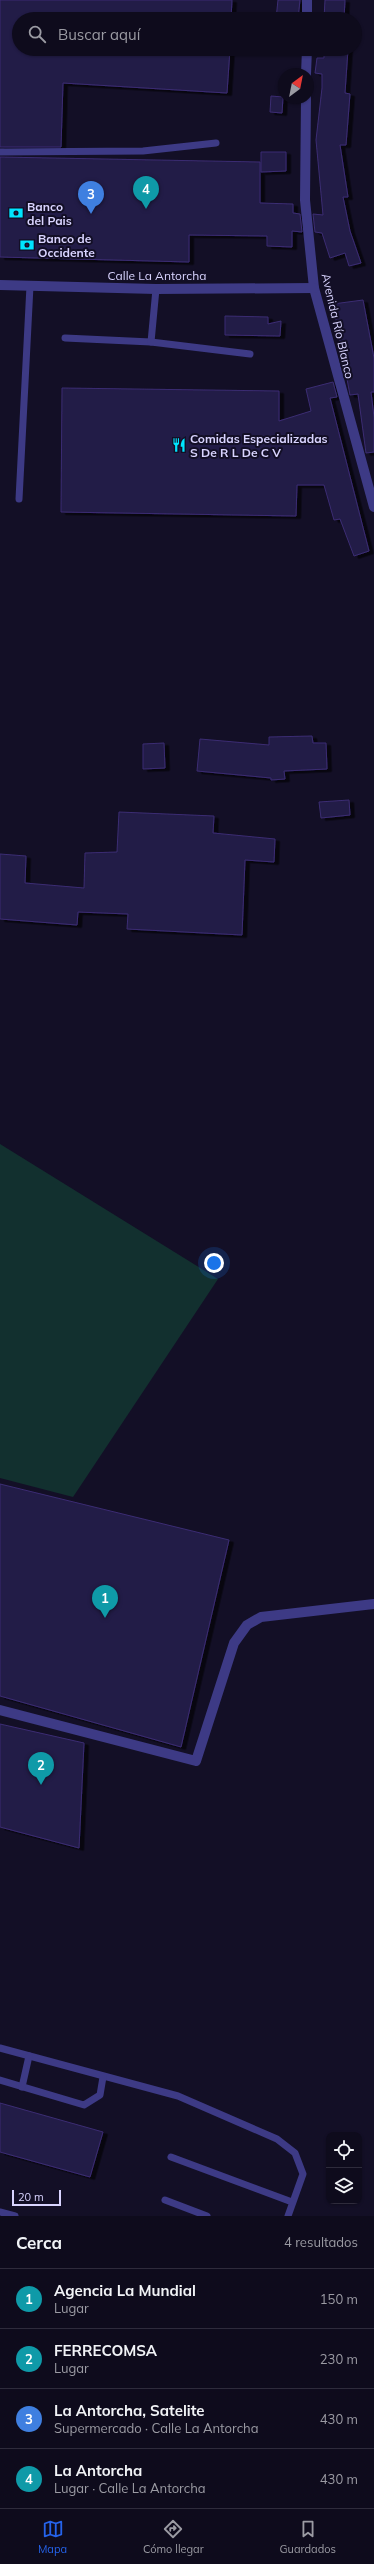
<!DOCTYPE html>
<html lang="es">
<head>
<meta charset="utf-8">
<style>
  body { margin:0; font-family:Mulish,sans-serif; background:#171425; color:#f1f3f6 }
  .controls { position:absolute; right:12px; bottom:12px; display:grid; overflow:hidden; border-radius:8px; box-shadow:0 1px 3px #0004 }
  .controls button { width:36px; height:36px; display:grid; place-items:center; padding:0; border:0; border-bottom:1px solid #2e2b3b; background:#0e0b1c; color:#f1f3f6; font:20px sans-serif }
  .compass { position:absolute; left:278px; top:68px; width:36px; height:36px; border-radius:50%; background:#0e0b1c; box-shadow:0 1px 3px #0004; rotate:32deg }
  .scale { position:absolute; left:12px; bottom:10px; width:49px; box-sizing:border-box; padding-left:4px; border:2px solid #d9d4ff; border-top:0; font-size:11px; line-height:14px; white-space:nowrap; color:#d9d4ff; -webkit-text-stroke:3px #130f26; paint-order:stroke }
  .you { position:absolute; left:214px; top:1263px; width:14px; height:14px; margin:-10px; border:3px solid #fff; border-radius:50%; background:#1a73e8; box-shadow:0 0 0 6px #1a73e833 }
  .badge { display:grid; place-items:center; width:26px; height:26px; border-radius:50%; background:#2563eb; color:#fff; font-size:13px; font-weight:700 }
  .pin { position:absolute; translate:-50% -33px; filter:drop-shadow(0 1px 2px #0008) }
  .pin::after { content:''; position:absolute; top:21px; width:14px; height:12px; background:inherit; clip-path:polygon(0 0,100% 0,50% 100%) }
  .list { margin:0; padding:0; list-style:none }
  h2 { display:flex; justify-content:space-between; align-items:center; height:52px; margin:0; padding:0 16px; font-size:17px }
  h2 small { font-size:13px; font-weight:400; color:#9b9ba3 }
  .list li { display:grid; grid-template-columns:26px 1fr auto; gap:12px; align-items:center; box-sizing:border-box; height:60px; padding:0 16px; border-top:1px solid #2e2b3b }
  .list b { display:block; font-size:15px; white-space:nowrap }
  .list p { margin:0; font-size:13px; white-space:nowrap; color:#9b9ba3 }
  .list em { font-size:13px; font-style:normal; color:#9b9ba3 }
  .icon { flex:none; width:22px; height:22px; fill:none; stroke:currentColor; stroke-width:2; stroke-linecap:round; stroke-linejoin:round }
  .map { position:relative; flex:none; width:374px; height:2216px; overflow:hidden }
  .search { position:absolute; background:#0e0b1c; box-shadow:0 1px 3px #0004; left:12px; right:12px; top:12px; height:44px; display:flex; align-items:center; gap:10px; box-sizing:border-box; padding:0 14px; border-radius:22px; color:#9b9ba3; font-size:15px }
  .sheet { height:292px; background:#0e0b1c }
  nav { display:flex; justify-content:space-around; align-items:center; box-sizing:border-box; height:56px; border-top:1px solid #2e2b3b; background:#0e0b1c; font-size:11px; color:#9b9ba3 }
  nav a { display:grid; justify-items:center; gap:2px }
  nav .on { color:#2563eb }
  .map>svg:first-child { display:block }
</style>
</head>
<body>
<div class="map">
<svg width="374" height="2216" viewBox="0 0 374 2216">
  <defs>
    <filter id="shadow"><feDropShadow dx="4.5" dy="2.5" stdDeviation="0" flood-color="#0009"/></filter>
  </defs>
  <rect width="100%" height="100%" fill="#130f26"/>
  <path fill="#12302f" d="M0,1144L218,1279L73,1497L0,1478Z"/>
  <g fill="#241b47" stroke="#3b2d73" filter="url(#shadow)">
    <path d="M0,0H232L231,19H19V49H230L227,93L63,83L61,147H0Z"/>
    <path d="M278,0H300L298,19H276Z"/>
    <path d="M325,0H345L344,19H324Z"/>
    <path d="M324,49H348L345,93L350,94L346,145H340L348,197H343L350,231L361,263L349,266L345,253L330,258L322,233L315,232L313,214L323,215L316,140L322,88V74L315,73L317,58H324Z"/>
    <path d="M271,96L283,97L282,113L270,112Z"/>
    <path d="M261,152H286V171L261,172Z"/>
    <path d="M0,157L260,162V203L293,204V213L300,214L302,232L292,231V247L267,246V236L189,235V262L0,257Z"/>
    <path d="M363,300L374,358V392H371L374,417V452L366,453L358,394L350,395L333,304Z"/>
    <path d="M225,316L268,317V324L281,321L280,336L225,335Z"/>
    <path d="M333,382L337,397L330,398L369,551L354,556L340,519L334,520L324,485H297L296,516L61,512L62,388L279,391V421L311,411L306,389Z"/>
    <path d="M312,736L313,743H326L327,769L284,771L285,779L271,780V778L197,771L200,739L269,745V737Z"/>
    <path d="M164,743L165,768L143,769V744Z"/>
    <path d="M349,800L350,815L321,818L319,802Z"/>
    <path d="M119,812L214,816L213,833L275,839L274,862L245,860L242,935L127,929L128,914L78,912L77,925L0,919V854L26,856L25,883L84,888L85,853L117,852Z"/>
    <path d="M0,1484L229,1540L181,1747L0,1696Z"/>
    <path d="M0,1724L84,1743L79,1848L0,1827Z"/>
    <path d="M0,2103L103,2132L90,2177L0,2152Z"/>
  </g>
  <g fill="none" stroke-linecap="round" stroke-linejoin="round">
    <g stroke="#3d3a85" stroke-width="7">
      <path d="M0,152L143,151L216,143"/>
      <path d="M65,338L151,342L156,289"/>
      <path d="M151,342L250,354"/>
      <path d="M19,499L30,286"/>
      <path d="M0,2048L178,2096L277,2139L295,2153L303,2174L288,2216"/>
      <path d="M0,2080L84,2105L100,2095L103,2077"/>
      <path d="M22,2087L29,2056"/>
      <path d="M171,2157L292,2202"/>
      <path d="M165,2200L207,2216"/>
      <path d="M0,2212L15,2216"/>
    </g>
    <g stroke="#3d3a85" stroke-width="10">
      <path d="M307,19V0"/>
      <path d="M306,74L307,49"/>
      <path d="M306,98L305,200L314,288L374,507"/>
      <path d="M0,285L156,289L314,288"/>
      <path d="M0,1710L196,1761L234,1643L247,1625L261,1617L374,1604"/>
    </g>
  </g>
  <defs>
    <symbol id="bank-bare" viewBox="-9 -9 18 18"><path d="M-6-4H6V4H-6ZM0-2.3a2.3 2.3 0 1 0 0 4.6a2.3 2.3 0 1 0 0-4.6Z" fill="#00e5ff" stroke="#130f26" stroke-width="2.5" paint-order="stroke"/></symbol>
    <symbol id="restaurant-bare" viewBox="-9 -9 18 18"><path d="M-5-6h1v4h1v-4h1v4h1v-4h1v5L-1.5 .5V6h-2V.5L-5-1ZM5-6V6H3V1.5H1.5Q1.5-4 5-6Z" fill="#00e5ff" stroke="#130f26" stroke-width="2.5" paint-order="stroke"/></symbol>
  </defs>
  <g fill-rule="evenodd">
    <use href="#bank-bare" x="6" y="203" width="20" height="20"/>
    <use href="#bank-bare" x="17" y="235" width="20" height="20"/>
    <use href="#restaurant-bare" x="169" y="435" width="20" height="20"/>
  </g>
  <g text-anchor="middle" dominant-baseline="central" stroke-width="4" stroke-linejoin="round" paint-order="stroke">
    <g font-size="12" font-weight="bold" fill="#d9d4ff" stroke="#130f26" text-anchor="start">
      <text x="27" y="206">Banco<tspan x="27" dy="14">del Pais</tspan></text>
      <text x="38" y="238">Banco de<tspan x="38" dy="14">Occidente</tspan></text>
      <text x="190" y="438">Comidas Especializadas<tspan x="190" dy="14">S De R L De C V</tspan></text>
    </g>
    <g font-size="12" fill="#d9d4ff" stroke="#130f26">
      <text x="157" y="275">Calle La Antorcha</text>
      <text transform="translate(338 326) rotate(77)">Avenida Río Blanco</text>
    </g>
  </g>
</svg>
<div class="controls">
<button><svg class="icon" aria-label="locate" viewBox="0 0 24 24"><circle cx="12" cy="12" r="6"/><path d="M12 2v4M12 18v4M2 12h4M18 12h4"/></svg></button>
<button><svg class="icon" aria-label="layers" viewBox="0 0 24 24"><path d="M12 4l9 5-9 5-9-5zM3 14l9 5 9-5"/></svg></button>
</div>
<svg class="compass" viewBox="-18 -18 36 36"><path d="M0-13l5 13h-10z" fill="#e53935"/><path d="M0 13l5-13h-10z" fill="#9b9ba3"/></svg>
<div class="scale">20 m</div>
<div class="you"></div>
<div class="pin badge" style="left:105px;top:1618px;background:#0f9aa8">1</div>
<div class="pin badge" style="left:41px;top:1785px;background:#0f9aa8">2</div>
<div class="pin badge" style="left:91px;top:214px;background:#3f7fe0">3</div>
<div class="pin badge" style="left:146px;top:209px;background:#0f9aa8">4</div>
<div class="search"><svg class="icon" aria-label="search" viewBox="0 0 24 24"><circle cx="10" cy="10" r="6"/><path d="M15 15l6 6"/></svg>Buscar aquí</div>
</div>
<section class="sheet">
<h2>Cerca<small>4 resultados</small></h2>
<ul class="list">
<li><span class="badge" style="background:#0f9aa8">1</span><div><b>Agencia La Mundial</b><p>Lugar</p></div><em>150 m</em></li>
<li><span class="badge" style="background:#0f9aa8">2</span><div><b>FERRECOMSA</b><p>Lugar</p></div><em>230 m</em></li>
<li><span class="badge" style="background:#3f7fe0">3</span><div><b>La Antorcha, Satelite</b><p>Supermercado · Calle La Antorcha</p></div><em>430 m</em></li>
<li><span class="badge" style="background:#0f9aa8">4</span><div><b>La Antorcha</b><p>Lugar · Calle La Antorcha</p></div><em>430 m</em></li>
</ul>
</section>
<nav>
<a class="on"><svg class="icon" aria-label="map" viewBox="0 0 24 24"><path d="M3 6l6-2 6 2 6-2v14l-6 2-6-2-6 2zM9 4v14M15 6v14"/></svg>Mapa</a>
<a><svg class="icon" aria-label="directions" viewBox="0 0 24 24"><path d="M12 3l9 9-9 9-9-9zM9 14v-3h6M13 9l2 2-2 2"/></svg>Cómo llegar</a>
<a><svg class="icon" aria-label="saved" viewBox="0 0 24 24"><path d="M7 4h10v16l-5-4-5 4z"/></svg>Guardados</a>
</nav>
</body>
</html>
